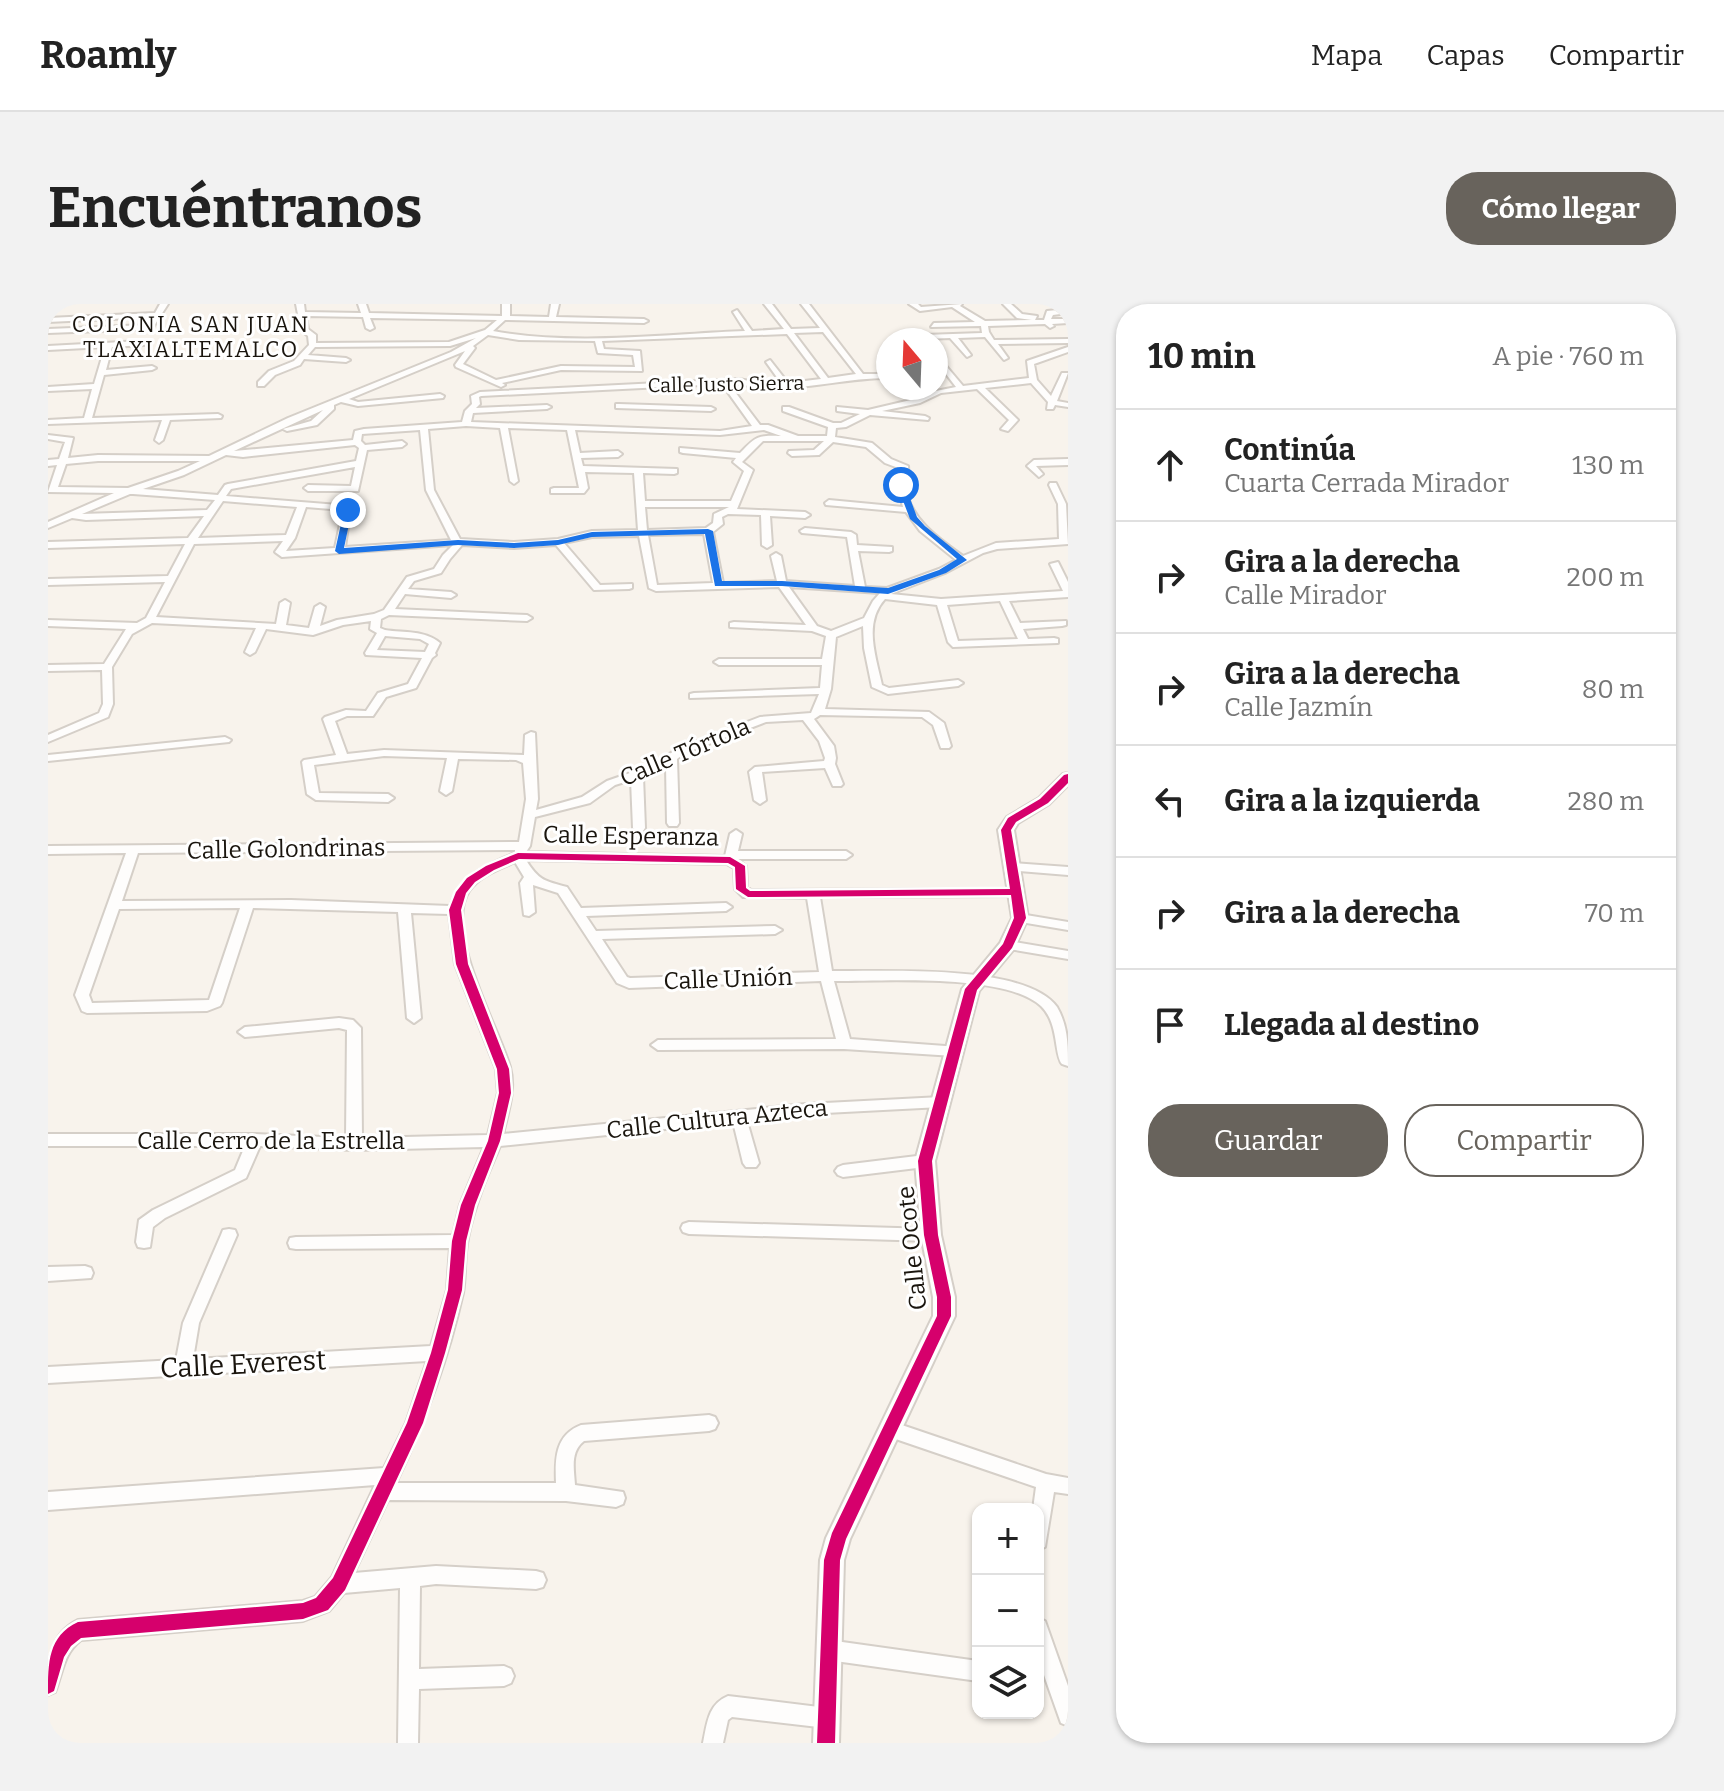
<!DOCTYPE html>
<html lang="es">
<head>
<meta charset="utf-8">
<style>
  body { margin:0; font-family:Bitter,serif; background:#f2f2f2; color:#222 }
  .controls { position:absolute; right:24px; bottom:24px; display:grid; overflow:hidden; border-radius:16px; box-shadow:0 2px 6px #0004 }
  .controls button { width:72px; height:72px; display:grid; place-items:center; padding:0; border:0; border-bottom:2px solid #e0e0e0; background:#fff; color:#222; font:40px sans-serif }
  .compass { position:absolute; left:828px; top:24px; width:72px; height:72px; border-radius:50%; background:#fff; box-shadow:0 2px 6px #0004; rotate:341deg }
  .stop { position:absolute; width:24px; height:24px; margin:-18px; border:6px solid #1a73e8; border-radius:50%; background:#fff }
  .stop.end { background:#1a73e8; border-color:#fff; box-shadow:0 2px 8px #0008 }
  .list { margin:0; padding:0; list-style:none }
  h2 { display:flex; justify-content:space-between; align-items:center; height:104px; margin:0; padding:0 32px; font-size:34px }
  h2 small { font-size:26px; font-weight:400; color:#767676 }
  .list li { display:grid; grid-template-columns:52px 1fr auto; gap:24px; align-items:center; box-sizing:border-box; height:112px; padding:0 32px; border-top:2px solid #e0e0e0 }
  .list b { display:block; font-size:30px; white-space:nowrap }
  .list p { margin:0; font-size:26px; white-space:nowrap; color:#767676 }
  .list em { font-size:26px; font-style:normal; color:#767676 }
  .actions { display:flex; gap:16px; padding:24px 32px }
  .actions a { flex:1; padding:18px 0; border:2px solid #68635c; border-radius:32px; text-align:center; font-size:28px; color:#68635c }
  .actions .main { background:#68635c; color:#fff }
  .icon { flex:none; width:44px; height:44px; fill:none; stroke:currentColor; stroke-width:2; stroke-linecap:round; stroke-linejoin:round }
  .map { position:relative; flex:none; width:1020px; height:1439px; overflow:hidden; border-radius:32px }
  header { display:flex; align-items:center; gap:48px; box-sizing:border-box; height:112px; padding:0 40px; background:#fff; border-bottom:2px solid #e0e0e0 }
  header strong { font-size:38px }
  nav { display:flex; gap:44px; margin-inline-start:auto; font-size:28px }
  .intro { display:flex; align-items:center; justify-content:space-between; box-sizing:border-box; height:192px; padding:0 48px }
  h1 { margin:0; font-size:56px }
  .button { padding:20px 36px; border-radius:32px; background:#68635c; color:#fff; font-size:28px; font-weight:700 }
  main { display:flex; gap:48px; padding:0 48px }
  aside { flex:1; background:#fff; border-radius:32px; box-shadow:0 2px 6px #0004 }
  .map>svg:first-child { display:block }
</style>
</head>
<body>
<header>
<strong>Roamly</strong>
<nav><a>Mapa</a><a>Capas</a><a>Compartir</a></nav>
</header>
<div class="intro"><h1>Encuéntranos</h1><a class="button">Cómo llegar</a></div>
<main>
<div class="map">
<svg width="1020" height="1439" viewBox="0 0 1020 1439">
  <rect width="100%" height="100%" fill="#f8f3ec"/>
  <g fill="none" stroke-linecap="round" stroke-linejoin="round">
    <defs>
      <g id="street">
        <path d="M112,0H120L104,25L0,29V25L99,21L104,13L0,18V14L107,9Z"/>
        <path d="M248,0H256L257,8L313,9L310,0H318L321,9L454,12V0H462V12L501,13L503,0H511L508,13L596,15L600,17L596,19L457,16L445,27C525,42 616,30 697,27L685,8L689,6L704,27L736,25L716,0H724L743,25L772,24L753,0H761L815,70H840V74C801,74 764,84 726,85C711,85 696,79 681,80L712,121H720L750,132H779L780,123L735,107V103H741L785,119H793L812,110L789,107V103L820,106L867,95L876,91L857,84H870L883,88L908,83L888,57V50L915,82L981,74L979,57L1020,43V48L986,60L989,76L1003,92L1014,69H1020L1009,97L1020,99V103L1007,101L1005,105H999L1000,98L983,79L937,84L970,116L960,127L953,125L961,116L929,85L893,89L872,99L834,107L877,112L881,114L880,116L822,111L798,123L788,124L787,133L824,139L843,155L860,162C861,169 858,174 858,181C859,213 891,235 915,252L948,239L1011,235L1010,200L1001,181L1002,179H1008L1018,200L1020,240L949,245L935,249L897,269L843,290L893,295L1015,287L1002,260L1010,258L1020,278V293L961,297L972,319L1018,317V321L1014,322L975,325L980,335L1006,334L1010,335V339L905,343L900,338L889,301L837,295C815,319 828,353 834,381L841,384L910,376L915,379L910,382L840,390L824,383L816,344L815,322L788,333L783,385L777,405L881,408L896,419L903,442L901,444H893L885,421L874,413L772,411L766,415L786,442L788,454L787,460L795,480L793,482H785L777,464L714,468L718,496L712,500L706,496L701,468L707,463L776,457L777,454L771,437L755,416L718,418L637,449L629,455L631,519L629,522H621L619,519L618,462L595,472L597,524L595,527L591,528L585,524L583,476L567,481L542,499L487,513L482,542L478,548L677,552L682,530L688,526L694,530L690,547H798L804,551L798,555H689L698,562L699,583L703,586L972,585L974,588L968,592L772,593L784,667C836,668 977,659 1009,703C1020,722 1020,741 1020,762C1018,761 1016,761 1014,760C1006,751 1011,719 993,702C957,669 836,677 786,677L802,735L911,743L913,747L911,751L906,752L796,745L610,746L603,741L610,736L788,735L773,677L581,684L569,679L510,589L485,581L487,608L481,612L476,611L472,579L476,573L467,558C451,565 431,572 421,587C395,627 450,722 462,763C468,786 460,808 455,830L758,800L893,793L898,794L900,798L898,802L893,803L758,810L699,817L711,859L708,863H698L695,859L685,818L452,842C439,872 426,902 420,934C416,952 418,971 415,989C400,1055 377,1118 348,1179H508C507,1155 507,1131 533,1121L661,1111L667,1113L670,1119L667,1125L661,1127L536,1137C522,1148 526,1164 527,1181L575,1188L577,1194L575,1200L568,1203L518,1197L340,1196L306,1269L388,1262L488,1267L495,1269L498,1276L495,1283L488,1285L388,1280L372,1282L371,1365L456,1362L463,1365L466,1372L463,1379L456,1382L371,1385L370,1439H350L352,1284L296,1289L281,1307L255,1317L33,1336C15,1350 15,1368 7,1388L0,1391C0,1359 0,1331 30,1316L255,1297L267,1293L284,1273L327,1181L0,1206V1188L336,1164L358,1119L379,1057L0,1079V1063L128,1056L135,1019L173,931L175,926L181,925L187,926L189,931L151,1019L145,1055L383,1042L399,986L402,944L248,945L242,944L240,939L242,934L248,933L405,931L412,901L436,843L306,846L212,842L198,874L117,914L105,923L102,943L96,944L90,943L88,938L91,916L105,906L187,866L197,842H0V830H207L298,834L299,726L291,724L197,733L190,728L197,723L291,714L305,716L313,724L314,834L440,831L450,789L448,765L407,660L401,610L363,609L373,714L366,719L359,714L350,608L205,604L174,699L172,702L159,707L39,709L34,707L27,691L78,549L0,550V542L471,538L478,495L475,459L468,456L410,455L404,487L398,491L392,487L399,454L336,452L266,461L271,489L340,490L346,494L340,498L268,496L259,490L254,458L256,456L288,451L275,415L277,413L298,406L318,407L330,389L360,380L374,354L318,351L317,349L329,329L322,325L323,317L295,321L265,331L218,325L207,348L202,351L197,348L208,324L104,319L84,330L64,363L65,400L60,413L0,438V431L51,409L55,400L54,366L0,367V361L56,360L78,325L0,322V316L89,319L98,314L117,278L0,281V275L120,272L137,240L0,244V238L140,234L156,212L38,216L24,214L0,224V218L66,189L0,188L9,161L0,162V156L11,155L17,138L0,135V131L25,134L20,154L50,151L161,152L240,114L403,48L428,34L402,42L267,43L260,51L298,54L302,56L298,58L256,55L252,61L227,71L216,82H210V78L221,67L246,57L261,41L260,32L253,26ZM258,12L315,13L318,24L322,26L326,24L322,14L449,16L437,26L401,38L268,39V31L260,25ZM775,28L808,70L780,74L746,29ZM739,30L773,75L740,79L722,56L718,58L733,79L723,81L691,75L432,88L423,92L424,100L417,107L414,118L316,125L307,127L305,136L186,147L275,106L263,117L235,125L239,127L269,121L286,105V101L293,98L310,102L395,94L396,92L392,90L310,98L301,95L417,47L407,61L408,63L453,83L457,81L454,79L513,66L594,67L592,47L556,45L554,37ZM440,31L471,36L547,37L550,49L585,51L587,63L513,62L448,76L415,60L427,44L425,42ZM674,80L704,122L672,127L423,118L425,109L499,105L503,103L499,101L428,104L432,100L431,93L433,92ZM418,122L452,124L462,177L466,180L470,177L460,124L519,126L531,184H506L503,185V189H536L540,184L537,168L586,169L590,226L544,227L510,235L466,238L412,235L386,186L380,125ZM372,126L378,186L403,236L297,243L303,202L178,192L183,185L307,163L303,182L260,181L256,184L260,187H310L319,146L354,143L358,140L354,137L317,141L313,137L314,130ZM527,126L672,131L716,126L733,132C710,131 708,132 692,149L632,144V148L635,149L688,154L685,158L696,167L683,197H597L595,169L626,170L629,169V165L535,162L533,154L570,153L574,150L570,147L532,149ZM715,137H776L766,146L741,147L740,149L744,152L771,151L785,138L818,143L837,159L853,165L850,182L855,203L781,196L777,199L778,201L858,208L872,227L908,256L891,265L839,284L817,283L810,247L841,248L844,247V243L809,241L808,231L803,228L757,224L752,227L754,229L799,233L807,282L738,277L733,252L728,249L723,252L729,277L675,279L665,228L675,220L674,213L680,210L713,211L714,241L719,244L724,241L722,212L757,214L762,211L757,208L689,205L705,166L694,158ZM307,141L311,144L308,157L180,180L177,181L170,191L95,185L136,171L178,151L195,153ZM50,157H152L130,167L80,184L10,183L18,160ZM82,190H85L167,196L159,206L34,210ZM175,197L249,203L238,231L150,234ZM258,203L295,206L287,244L238,247L247,234ZM597,203H681L666,210L665,219L658,224L599,226ZM656,230L665,279L609,281L600,231ZM591,232L601,284L608,287L731,283L758,321L686,318L682,319V323L764,327L778,332L774,355H671L666,358L671,361H774L772,384L646,389L642,390V394L771,390L763,409L712,413L629,445L605,461L559,477L534,493L488,506L490,495L487,429L483,428L477,431L476,451L336,446L299,450L287,417L299,412H325L338,393L368,384L384,354L388,351L387,349L392,339C377,326 356,329 337,326L332,324L333,315L341,311L479,317L484,314L479,311L347,305L357,290L403,294L408,291L403,288L360,285L366,277L393,269L402,255L414,241L466,244L508,241L546,286L581,285L584,284V280L552,281L516,239L544,233ZM235,237L227,248L234,253L405,241L395,251L386,265L359,273L336,306L326,310L289,316L272,322L277,303L272,300L267,303L261,324L238,321L242,299L237,296L232,299L228,320L108,313L146,240ZM741,283L832,289L825,297L816,314L783,327L769,322ZM952,297L970,335L910,337L899,301ZM337,332L372,335L381,340L377,348L329,346ZM467,546V549C438,561 412,571 402,602L243,596L74,597L90,549ZM478,556L679,560L686,564L687,585L695,593L759,594L771,668L582,674L579,673L554,635L727,630L734,626L727,622L548,627L538,612L678,607L684,603L678,599L533,604L519,583C497,577 491,577 478,556ZM192,604L161,696L44,699L41,691L71,605Z"/>
        <path d="M861,0H870L873,3L914,0L912,2L937,17L984,16L969,14L955,0H963L974,10L989,12L987,16H996L999,7L1020,5V9L1005,11L1003,15H1020V19L1004,20L1006,22L1002,24L997,20L940,22L941,28L946,36L1020,35V39L950,40L960,54L956,56L937,33L910,34L923,51L919,53L902,34L876,35L872,33L876,31L934,29L933,22L883,23L886,19L927,18L904,3L872,7Z"/>
        <path d="M93,37L97,39L96,41L64,43L58,66L104,62L108,64L104,66L56,71L44,114L170,110L174,112L173,114L122,116L115,136L111,139L107,136L114,116L0,120V116L36,114L44,85L0,87V83L46,80L57,43L0,46V42Z"/>
        <path d="M571,100L663,103L667,105L663,107L568,104V100Z"/>
        <path d="M1020,155V161L988,162L995,170L991,173L979,162L986,156Z"/>
        <path d="M177,433L183,436L181,438L0,457V451Z"/>
        <path d="M964,559L1020,563V571L960,566L958,563L960,560Z"/>
        <path d="M972,610L1020,618V626L967,617L966,614Z"/>
        <path d="M960,637L1020,647V655L955,644L953,641L955,638Z"/>
        <path d="M877,851L882,853L885,857L882,861L877,863L795,873L790,871L787,867L790,863L795,861Z"/>
        <path d="M641,918L883,925L889,926L891,931L889,936L883,937L641,930L635,928L633,924L635,920Z"/>
        <path d="M37,962L43,964L45,969L43,974L0,977V963Z"/>
        <path d="M842,1117L998,1170L1020,1174V1190L1006,1188L997,1243L990,1246V1205H985L988,1183L836,1131L833,1125L836,1119Z"/>
        <path d="M990,1314L997,1317L1020,1382V1422L1013,1419L990,1354Z"/>
        <path d="M780,1336L930,1357V1377L780,1356L773,1353L770,1346L773,1339Z"/>
        <path d="M680,1392L779,1404L786,1407L789,1414L786,1421L779,1424L684,1413L680,1416L675,1439H655C659,1420 660,1400 680,1392Z"/>
      </g>
      <path id="secondary" d="M1020,469V481L1001,500L970,519L966,526L980,614L966,645L931,687L887,857L893,931L907,993V1012L802,1235L796,1256L791,1439H765L772,1256L778,1234L885,1012V993L873,931L867,857L914,685L952,639L964,614L950,526L959,513L991,494L1015,470Z"/>
    </defs>
    <use href="#street" stroke="#d5cfc8" stroke-width="4"/>
    <use href="#secondary" stroke="#d5cfc8" stroke-width="4"/>
    <use href="#street" fill="#fefdfc" fill-rule="evenodd"/>
    <use href="#secondary" fill="#fefdfc" fill-rule="evenodd"/>
    <defs>
      <path id="cycleway" d="M1020,470V479L1000,499L968,518L963,526L978,614L964,644L929,686L884,857L890,931L903,993V1012L798,1235L792,1256L787,1439H769L776,1256L784,1229L889,1012V993L876,931L870,857L917,685L955,640L966,614L963,591L700,593L688,585L687,563L680,559L471,555L446,566L427,578L418,589L413,606L420,660L461,765L463,789L452,837L427,901L418,937L414,986L397,1049L375,1119L297,1286L280,1306L255,1315L33,1334L23,1342L16,1353L6,1387L0,1390C0,1359 0,1332 30,1318L255,1299L268,1294L285,1274L359,1119L383,1049L400,986L404,937L413,901L440,837L451,789L449,765L408,660L401,606L408,588L419,574L438,562L470,549L682,553L697,562L698,584L702,587L962,585L953,526L960,514L992,495L1016,471Z"/>
    </defs>
    <use href="#cycleway" stroke="#fff" stroke-width="5"/>
    <use href="#cycleway" fill="#d6006c" fill-rule="evenodd"/>
  </g>
  <path fill="#1a73e8" d="M853,179L857,181L869,213L877,222L919,256L898,269L840,290L734,282H667L657,230L544,233L510,241L466,244L410,241L291,250L287,247L296,206L300,204L304,206L296,244L410,236L466,239L510,236L544,228L660,225L665,227L674,277H734L840,284L891,266L909,255L862,215L849,181Z"/>
  <g text-anchor="middle" dominant-baseline="central" stroke-width="6" stroke-linejoin="round" paint-order="stroke">
    <g font-size="20" fill="#1a150e" stroke="#fff">
      <text transform="translate(678 80) rotate(-1)">Calle Justo Sierra</text>
    </g>
    <g font-size="22" letter-spacing="2" fill="#1a150e" stroke="#fff">
      <text x="143" y="20">COLONIA SAN JUAN<tspan x="143" dy="25">TLAXIALTEMALCO</tspan></text>
    </g>
    <g font-size="24" fill="#1a150e" stroke="#fff">
      <text transform="translate(637 448) rotate(-23)">Calle Tórtola</text>
      <text transform="translate(583 532) rotate(1)">Calle Esperanza</text>
      <text transform="translate(238 545) rotate(-1)">Calle Golondrinas</text>
      <text transform="translate(680 675) rotate(-2)">Calle Unión</text>
      <text transform="translate(669 815) rotate(-6)">Calle Cultura Azteca</text>
      <text x="223" y="837">Calle Cerro de la Estrella</text>
      <text transform="translate(864 944) rotate(-96)">Calle Ocote</text>
    </g>
    <g font-size="28" fill="#1a150e" stroke="#fff">
      <text transform="translate(195 1060) rotate(-3)">Calle Everest</text>
    </g>
  </g>
</svg>
<div class="controls">
<button>+</button>
<button>−</button>
<button><svg class="icon" aria-label="layers" viewBox="0 0 24 24"><path d="M12 4l9 5-9 5-9-5zM3 14l9 5 9-5"/></svg></button>
</div>
<svg class="compass" viewBox="-18 -18 36 36"><path d="M0-13l5 13h-10z" fill="#e53935"/><path d="M0 13l5-13h-10z" fill="#767676"/></svg>
<div class="stop" style="left:853px;top:181px"></div>
<div class="stop end" style="left:300px;top:206px"></div>
</div>
<aside>
<h2>10 min<small>A pie · 760 m</small></h2>
<ul class="list">
<li><svg class="icon" aria-label="ahead" viewBox="0 0 24 24"><path d="M12 20V5M6 11l6-6 6 6"/></svg><div><b>Continúa</b><p>Cuarta Cerrada Mirador</p></div><em>130 m</em></li>
<li><svg class="icon" aria-label="right" viewBox="0 0 24 24"><path d="M7 20v-9h11M14 6l5 5-5 5"/></svg><div><b>Gira a la derecha</b><p>Calle Mirador</p></div><em>200 m</em></li>
<li><svg class="icon" aria-label="right" viewBox="0 0 24 24"><path d="M7 20v-9h11M14 6l5 5-5 5"/></svg><div><b>Gira a la derecha</b><p>Calle Jazmín</p></div><em>80 m</em></li>
<li><svg class="icon" aria-label="left" viewBox="0 0 24 24"><path d="M17 20v-9H6M10 6l-5 5 5 5"/></svg><div><b>Gira a la izquierda</b></div><em>280 m</em></li>
<li><svg class="icon" aria-label="right" viewBox="0 0 24 24"><path d="M7 20v-9h11M14 6l5 5-5 5"/></svg><div><b>Gira a la derecha</b></div><em>70 m</em></li>
<li><svg class="icon" aria-label="arrive" viewBox="0 0 24 24"><path d="M6 21V4h12l-3 4 3 4H6"/></svg><div><b>Llegada al destino</b></div></li>
</ul>
<div class="actions"><a class="main">Guardar</a><a>Compartir</a></div>
</aside>
</main>
</body>
</html>
